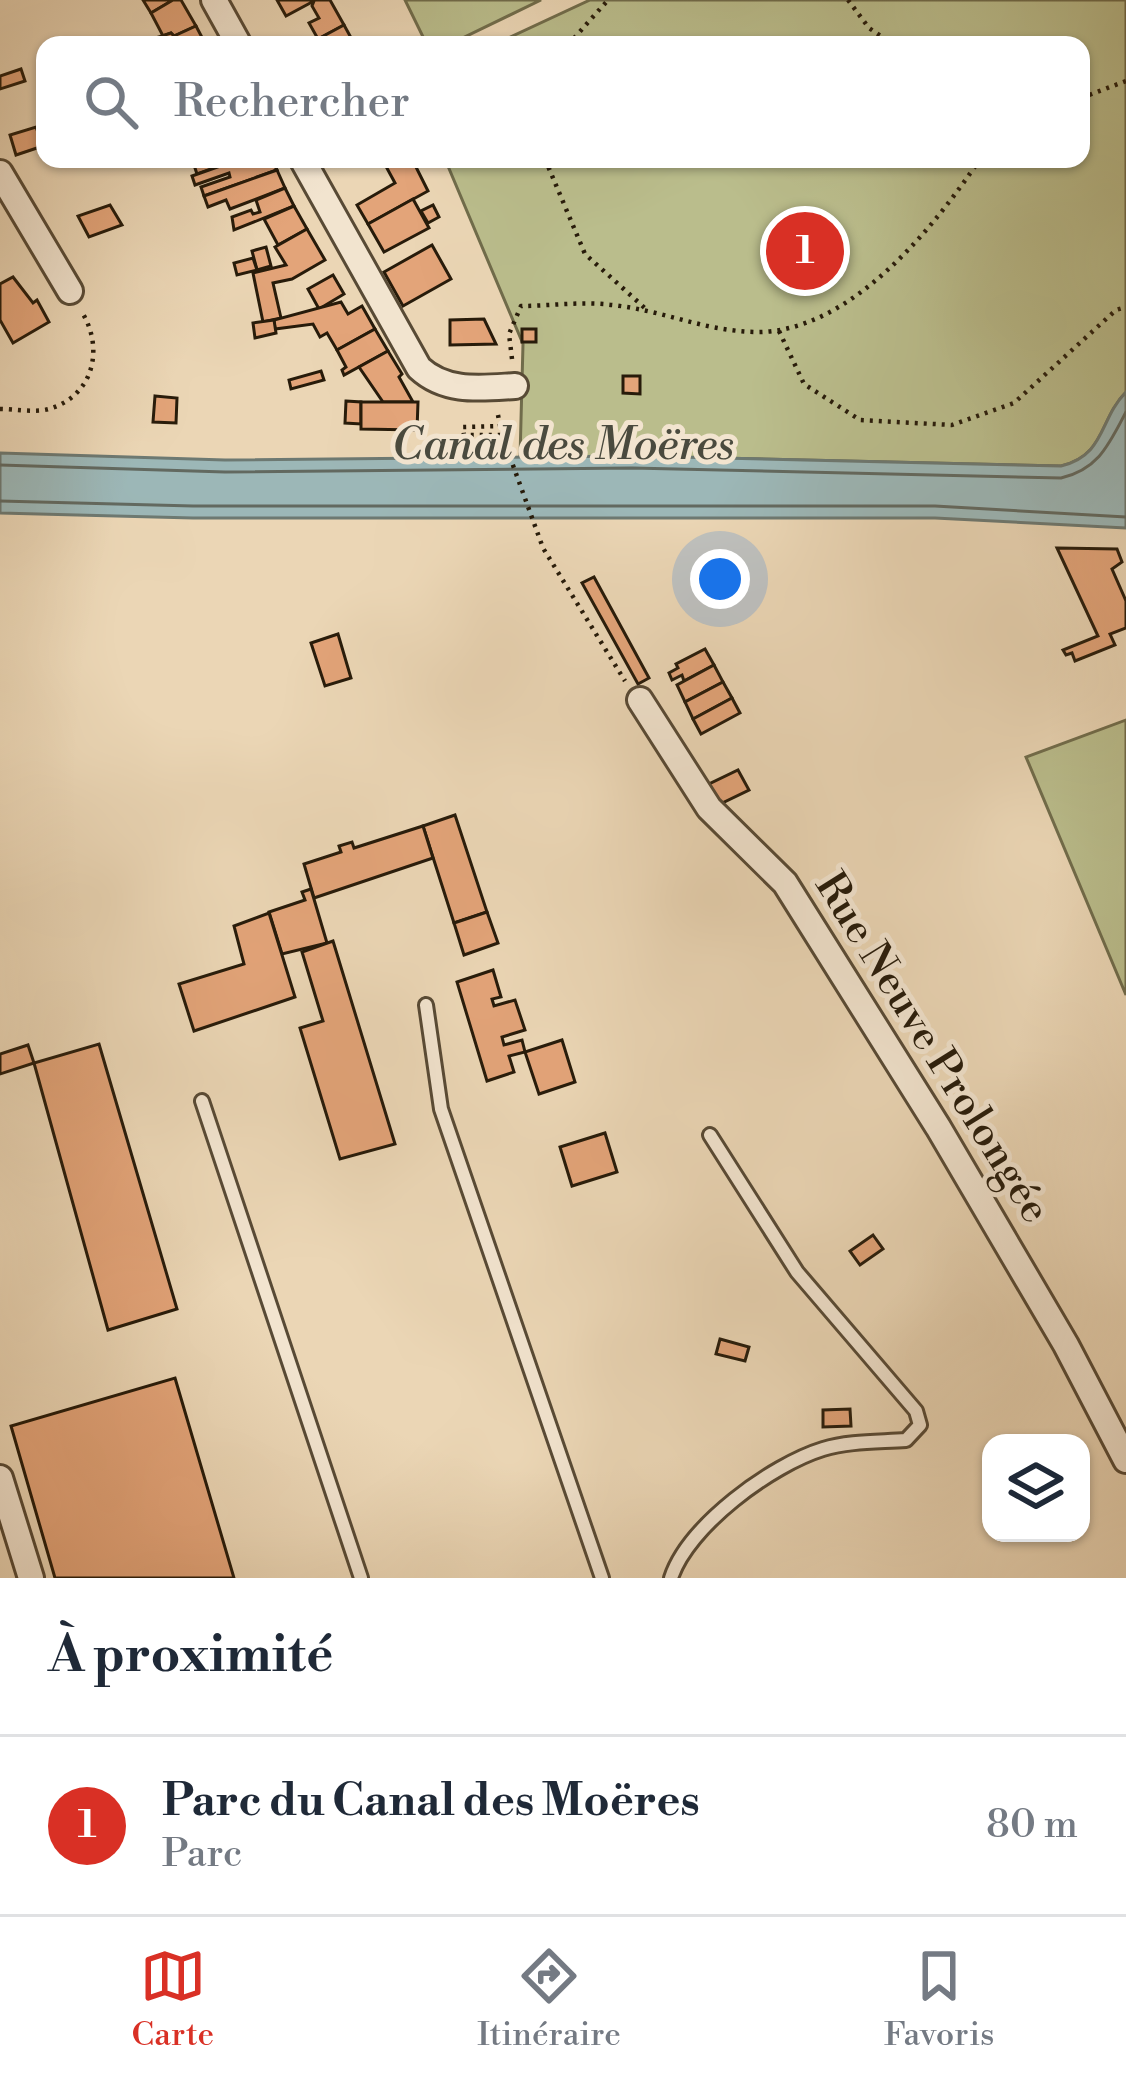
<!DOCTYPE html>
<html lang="fr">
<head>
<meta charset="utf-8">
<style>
  body { margin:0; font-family:"Libre Bodoni",serif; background:#f6f6f7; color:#1f2937 }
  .controls { position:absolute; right:36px; bottom:36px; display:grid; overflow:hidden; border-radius:24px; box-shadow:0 3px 9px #0004 }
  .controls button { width:108px; height:108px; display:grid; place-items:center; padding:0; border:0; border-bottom:3px solid #e0e1e3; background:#fff; color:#1f2937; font:60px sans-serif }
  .you { position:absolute; left:720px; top:579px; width:42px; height:42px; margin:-30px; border:9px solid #fff; border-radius:50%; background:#1a73e8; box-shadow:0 0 0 18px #1a73e833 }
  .badge { display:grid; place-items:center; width:78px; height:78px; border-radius:50%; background:#d93025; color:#fff; font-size:39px; font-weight:700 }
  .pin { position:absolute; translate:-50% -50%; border:6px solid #fff; box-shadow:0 3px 12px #0006 }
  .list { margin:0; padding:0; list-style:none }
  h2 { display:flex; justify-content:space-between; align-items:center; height:156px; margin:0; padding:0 48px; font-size:51px }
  h2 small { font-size:39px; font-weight:400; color:#747a83 }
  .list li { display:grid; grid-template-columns:78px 1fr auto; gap:36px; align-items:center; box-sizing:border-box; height:180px; padding:0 48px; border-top:3px solid #e0e1e3 }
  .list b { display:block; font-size:45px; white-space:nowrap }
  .list p { margin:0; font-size:39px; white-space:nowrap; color:#747a83 }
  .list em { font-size:39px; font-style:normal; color:#747a83 }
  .icon { flex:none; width:66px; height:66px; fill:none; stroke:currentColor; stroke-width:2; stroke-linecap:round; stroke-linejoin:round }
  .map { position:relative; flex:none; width:1126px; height:1578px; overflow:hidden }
  .search { position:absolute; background:#fff; box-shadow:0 3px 9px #0004; left:36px; right:36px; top:36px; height:132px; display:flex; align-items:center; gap:30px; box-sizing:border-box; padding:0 42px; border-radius:24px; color:#747a83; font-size:45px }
  .sheet { height:336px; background:#fff }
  nav { display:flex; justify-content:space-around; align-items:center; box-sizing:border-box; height:168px; border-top:3px solid #e0e1e3; background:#fff; font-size:33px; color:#747a83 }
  nav a { display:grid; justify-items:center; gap:6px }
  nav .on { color:#d93025 }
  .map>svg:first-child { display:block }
</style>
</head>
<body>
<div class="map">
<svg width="1126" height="1578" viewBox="0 0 1126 1578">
  <rect width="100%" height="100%" fill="#ebd6b5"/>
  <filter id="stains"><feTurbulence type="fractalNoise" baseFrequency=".00167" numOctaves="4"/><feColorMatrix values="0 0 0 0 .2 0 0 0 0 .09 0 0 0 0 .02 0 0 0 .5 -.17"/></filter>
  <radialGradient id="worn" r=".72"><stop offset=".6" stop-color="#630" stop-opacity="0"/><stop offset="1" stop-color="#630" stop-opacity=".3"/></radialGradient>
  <g fill="#babd8c" stroke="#706c4b" stroke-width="3">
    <path d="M405,0H541L448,45H427Z"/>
    <path d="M590,0H1126V392C1099,419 1106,455 1061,466L632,456L520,458L523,344L445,159H1081V45H493Z"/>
    <path d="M1126,720V995L1026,757Z"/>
  </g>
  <path fill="#9cb7b7" stroke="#6d7972" stroke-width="3" d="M1126,392V528L935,518H193L0,513V453L225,460L632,456L1061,466C1106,455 1099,419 1126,392Z"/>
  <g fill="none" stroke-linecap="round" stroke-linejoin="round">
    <g stroke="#626960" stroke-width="3">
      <path d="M0,465L225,472L632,468L1061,478C1099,469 1109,444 1126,412"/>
      <path d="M0,501L193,506H935L1126,517"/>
    </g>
  </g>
  <g fill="#e3a479" stroke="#271b0a" stroke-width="3">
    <path d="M143,0H173L151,13Z"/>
    <path d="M173,0H181L196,26L174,36L171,33L163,36L151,13Z"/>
    <path d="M277,0H330L344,25L318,39L309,23L319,18L312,6L314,1L286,16Z"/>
    <path d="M344,25L355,45H307L318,39Z"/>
    <path d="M196,26L206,45H152L149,40L171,33L174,36Z"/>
    <path d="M21,69L25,81L0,89V76Z"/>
    <path d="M36,127L43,146L16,155L10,135Z"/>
    <path d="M192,159H240L197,174Z"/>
    <path d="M240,159H271L277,170L204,196L201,187L230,177L229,173L195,185L192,176Z"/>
    <path d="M382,159H412L428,191L368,224L357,205L395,183Z"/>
    <path d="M277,170L285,188L230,209L226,200L208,207L204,196Z"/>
    <path d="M285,188L294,206L234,230L232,217L251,210L253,214L260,212L256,200Z"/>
    <path d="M413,199L429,228L384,252L368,224Z"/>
    <path d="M110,205L122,225L89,237L78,216Z"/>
    <path d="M433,205L439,217L428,223L421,211Z"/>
    <path d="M294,206L307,229L278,245L264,219Z"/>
    <path d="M307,229L325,260L292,279L273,283L281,318L263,322L253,273L286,265L275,247Z"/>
    <path d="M432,245L451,279L403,306L384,272Z"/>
    <path d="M266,247L271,266L257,270L252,251Z"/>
    <path d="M253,258L257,270L237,275L234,263Z"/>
    <path d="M333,275L344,294L319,309L308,289Z"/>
    <path d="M13,277L33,303L37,300L49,322L13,343L0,320V284Z"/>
    <path d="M341,302L348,314L362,306L375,329L337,350L327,333L320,337L313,324L275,329L274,320Z"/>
    <path d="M484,319L496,344L450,345V320Z"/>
    <path d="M274,320L276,333L255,338L253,323Z"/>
    <path d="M375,329L388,351L344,375L342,370L346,367L337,350Z"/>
    <rect x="522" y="329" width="14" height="13"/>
    <path d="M388,351L402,374L399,377L413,402H383L359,367Z"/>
    <path d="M321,371L324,380L291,389L289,380Z"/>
    <path d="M623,376H640V394L623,393Z"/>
    <path d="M155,396L177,398L176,423L153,422Z"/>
    <path d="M346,401L361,402V424L345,423Z"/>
    <path d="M361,402H418L417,430L361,429Z"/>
    <path d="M1057,548L1117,549L1122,562L1112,569L1126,601V628L1110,634L1115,645L1075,661L1072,653L1066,655L1063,650L1098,636Z"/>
    <path d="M594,577L649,678L638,684L582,583Z"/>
    <path d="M338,634L351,678L325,686L311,643Z"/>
    <path d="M705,649L714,665L684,681L682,675L672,680L669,673L678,668L676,664Z"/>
    <path d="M714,665L723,682L685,702L677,685Z"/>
    <path d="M723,682L732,698L693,719L685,702Z"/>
    <path d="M732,698L740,713L701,734L693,719Z"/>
    <path d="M738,770L749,790L718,805L707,785Z"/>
    <path d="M455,815L487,912L454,923L423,826Z"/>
    <path d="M423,826L433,858L314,898L304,864L341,852L339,846L352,842L354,848Z"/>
    <path d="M311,889L327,943L282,954L269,912L305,900L302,892Z"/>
    <path d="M487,912L498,943L464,955L454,923Z"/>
    <path d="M269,913L295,997L194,1031L179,984L244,964L234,926Z"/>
    <path d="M333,941L395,1144L340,1159L300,1028L323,1021L302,952Z"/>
    <path d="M493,970L501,997L492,999L494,1006L515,1000L525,1030L502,1037L504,1045L522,1040L525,1052L509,1056L514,1072L487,1081L457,982Z"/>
    <path d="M562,1040L575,1082L539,1094L525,1052Z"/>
    <path d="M99,1044L177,1309L108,1330L34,1063Z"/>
    <path d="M28,1045L34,1063L0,1074V1054Z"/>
    <path d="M605,1133L617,1172L572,1186L560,1147Z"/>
    <path d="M873,1235L883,1249L860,1265L850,1251Z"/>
    <path d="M720,1339L749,1347L745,1361L716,1354Z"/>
    <path d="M175,1378L234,1578H55L11,1426Z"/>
    <path d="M850,1409L851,1426L823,1427V1410Z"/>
  </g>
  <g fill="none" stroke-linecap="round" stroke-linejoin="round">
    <defs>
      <g id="service">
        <path d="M426,1005L441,1109L602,1578"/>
        <path d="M202,1101L361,1578"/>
        <path d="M671,1578C688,1526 771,1465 823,1449C849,1441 878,1442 906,1440L920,1425L916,1411L797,1272L710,1135"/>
      </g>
      <g id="minor">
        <path d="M214,0L239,45"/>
        <path d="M302,159L419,368C446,393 481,388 515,386"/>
        <path d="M0,173L70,291"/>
        <path d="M640,700L709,808L785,883L938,1127L1066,1345L1126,1460"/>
        <path d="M0,1478L31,1578"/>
      </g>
    </defs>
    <use href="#service" stroke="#584a35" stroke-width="18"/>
    <use href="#minor" stroke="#584a35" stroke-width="30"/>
    <g stroke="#271b0a" stroke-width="4.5" stroke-dasharray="3 6" stroke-linecap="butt">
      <path d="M848,0L869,28L894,45"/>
      <path d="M568,45L608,0"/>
      <path d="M1081,98L1126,81"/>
      <path d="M545,159L585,254L647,310"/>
      <path d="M779,331L804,384L860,420L952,425L1014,403L1116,310L1126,307"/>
      <path d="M512,359L509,334L521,306C550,306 583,301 612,305C662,310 703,331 756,332C849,333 933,229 980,159"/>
      <path d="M0,409C15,409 35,413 49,409C93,396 104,350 83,314"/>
      <path d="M498,415L500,426L463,427L464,435H502L543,548L625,681"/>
    </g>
    <use href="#service" stroke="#f2e4cf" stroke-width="12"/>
    <use href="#minor" stroke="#f2e4cf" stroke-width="24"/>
  </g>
  <g text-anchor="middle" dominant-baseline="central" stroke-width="10" stroke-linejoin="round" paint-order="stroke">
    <g font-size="42" fill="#271b0a" stroke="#f2e4cf">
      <text transform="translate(932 1048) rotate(58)">Rue Neuve Prolongée</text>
    </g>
    <g font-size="45" font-style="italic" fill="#4a4a3e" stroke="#f2e4cf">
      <text x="563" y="445">Canal des Moëres</text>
    </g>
  </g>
  <rect width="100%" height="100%" filter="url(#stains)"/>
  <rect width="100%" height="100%" fill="url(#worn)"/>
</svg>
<div class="controls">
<button><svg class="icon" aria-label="layers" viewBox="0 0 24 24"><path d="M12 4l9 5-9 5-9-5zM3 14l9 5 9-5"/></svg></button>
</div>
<div class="you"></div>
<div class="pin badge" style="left:805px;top:251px">1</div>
<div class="search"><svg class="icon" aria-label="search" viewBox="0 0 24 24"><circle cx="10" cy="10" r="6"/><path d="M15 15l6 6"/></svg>Rechercher</div>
</div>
<section class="sheet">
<h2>À proximité<small></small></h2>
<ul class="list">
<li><span class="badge">1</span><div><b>Parc du Canal des Moëres</b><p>Parc</p></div><em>80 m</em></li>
</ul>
</section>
<nav>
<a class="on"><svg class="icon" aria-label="map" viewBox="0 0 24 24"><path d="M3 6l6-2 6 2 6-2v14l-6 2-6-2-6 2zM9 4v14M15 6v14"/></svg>Carte</a>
<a><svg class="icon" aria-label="directions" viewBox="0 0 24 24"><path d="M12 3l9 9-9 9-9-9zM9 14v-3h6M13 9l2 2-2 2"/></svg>Itinéraire</a>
<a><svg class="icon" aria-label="saved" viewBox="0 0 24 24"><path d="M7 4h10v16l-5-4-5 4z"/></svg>Favoris</a>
</nav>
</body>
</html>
